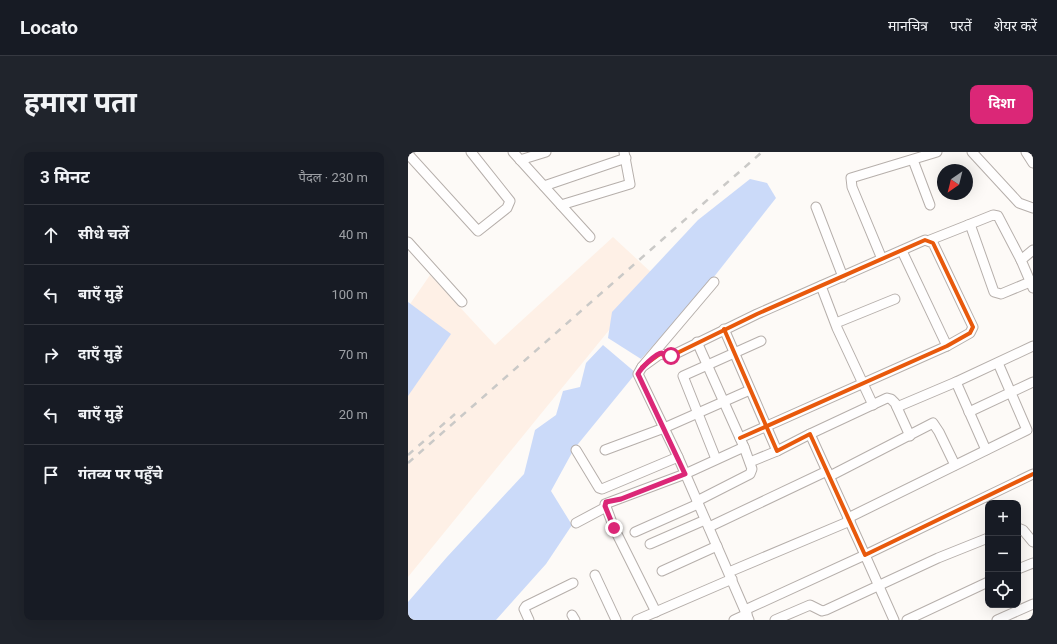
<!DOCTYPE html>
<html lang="hi">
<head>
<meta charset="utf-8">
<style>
  body { margin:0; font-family:Roboto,"Noto Sans Devanagari",sans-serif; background:#20242c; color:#f1f3f6 }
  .controls { position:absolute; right:12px; bottom:12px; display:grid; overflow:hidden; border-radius:8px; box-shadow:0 4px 16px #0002 }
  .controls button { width:36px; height:36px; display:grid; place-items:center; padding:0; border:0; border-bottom:1px solid #363941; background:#171b24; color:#f1f3f6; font:20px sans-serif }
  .compass { position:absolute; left:529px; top:12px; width:36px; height:36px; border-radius:50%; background:#171b24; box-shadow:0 4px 16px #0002; rotate:215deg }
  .stop { position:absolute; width:12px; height:12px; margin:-9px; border:3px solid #db2777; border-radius:50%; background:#fff }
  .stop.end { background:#db2777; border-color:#fff; box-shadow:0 1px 4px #0008 }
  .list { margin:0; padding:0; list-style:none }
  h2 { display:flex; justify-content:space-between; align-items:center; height:52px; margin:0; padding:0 16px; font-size:17px }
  h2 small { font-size:13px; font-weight:400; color:#9ea1a6 }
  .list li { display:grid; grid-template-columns:26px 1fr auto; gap:12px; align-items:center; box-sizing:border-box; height:60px; padding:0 16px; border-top:1px solid #363941 }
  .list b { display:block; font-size:15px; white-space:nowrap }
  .list em { font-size:13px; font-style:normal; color:#9ea1a6 }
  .icon { flex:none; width:22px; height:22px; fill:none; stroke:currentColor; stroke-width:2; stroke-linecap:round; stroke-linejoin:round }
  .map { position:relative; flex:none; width:625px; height:468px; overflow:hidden; border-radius:8px }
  header { display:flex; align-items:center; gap:24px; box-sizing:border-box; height:56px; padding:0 20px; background:#171b24; border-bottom:1px solid #363941 }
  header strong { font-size:19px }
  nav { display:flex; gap:22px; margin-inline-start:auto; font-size:14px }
  .intro { display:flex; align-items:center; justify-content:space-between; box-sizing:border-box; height:96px; padding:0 24px }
  h1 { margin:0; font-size:28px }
  .button { padding:10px 18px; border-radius:8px; background:#db2777; color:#fff; font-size:14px; font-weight:700 }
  main { display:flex; gap:24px; padding:0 24px }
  aside { flex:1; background:#171b24; border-radius:8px; box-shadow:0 4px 16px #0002 }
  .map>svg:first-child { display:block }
</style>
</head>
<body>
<header>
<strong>Locato</strong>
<nav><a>मानचित्र</a><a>परतें</a><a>शेयर करें</a></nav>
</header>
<div class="intro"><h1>हमारा पता</h1><a class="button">दिशा</a></div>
<main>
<aside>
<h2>3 मिनट<small>पैदल · 230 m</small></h2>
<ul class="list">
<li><svg class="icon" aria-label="ahead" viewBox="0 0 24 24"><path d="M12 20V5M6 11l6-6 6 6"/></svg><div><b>सीधे चलें</b></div><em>40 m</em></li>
<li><svg class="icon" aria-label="left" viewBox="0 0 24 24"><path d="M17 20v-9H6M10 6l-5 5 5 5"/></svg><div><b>बाएँ मुड़ें</b></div><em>100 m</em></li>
<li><svg class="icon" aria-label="right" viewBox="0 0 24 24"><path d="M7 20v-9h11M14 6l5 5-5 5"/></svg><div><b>दाएँ मुड़ें</b></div><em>70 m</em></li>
<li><svg class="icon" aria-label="left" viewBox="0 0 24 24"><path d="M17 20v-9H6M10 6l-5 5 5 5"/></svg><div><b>बाएँ मुड़ें</b></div><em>20 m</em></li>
<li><svg class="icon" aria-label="arrive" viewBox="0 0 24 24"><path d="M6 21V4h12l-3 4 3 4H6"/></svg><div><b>गंतव्य पर पहुँचे</b></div></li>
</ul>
</aside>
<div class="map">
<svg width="625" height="468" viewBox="0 0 625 468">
  <rect width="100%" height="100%" fill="#fdfaf7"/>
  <path fill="#fef0e6" d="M205,85L246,123L0,425V155L22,123L87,193Z"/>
  <g fill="#cbdaf9">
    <path d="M342,27L359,31L368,46L298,135L233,207L200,186L204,160L290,68Z"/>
    <path d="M0,150L43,182L0,244Z"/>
    <path d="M195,193L228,221L166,297L143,339L164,373L138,412L88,468H0V450L39,405L116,322L127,278L148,263L155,239L172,235L178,211Z"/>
  </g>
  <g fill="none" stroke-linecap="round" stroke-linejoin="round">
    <defs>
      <g id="minor">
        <path d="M105,0L182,85"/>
        <path d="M564,0L611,51L625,56"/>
        <path d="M618,0L625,11"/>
        <path d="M0,2L70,79L99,56L102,49L63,0"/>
        <path d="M112,8L138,0"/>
        <path d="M505,8L522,53"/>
        <path d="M136,34L218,6"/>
        <path d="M153,53L222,32L216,0"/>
        <path d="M408,55L435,125"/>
        <path d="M560,73L585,63L590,64L613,108"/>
        <path d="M522,88L560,73L563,75L586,140L593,142L622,130"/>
        <path d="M0,90L54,150"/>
        <path d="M625,98L613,108L625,136"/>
        <path d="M494,99L539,194"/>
        <path d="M474,107L444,35L443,26L529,0"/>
        <path d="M306,130L234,215L230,222L270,305L341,468"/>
        <path d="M413,134L429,176L465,253"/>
        <path d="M428,171L487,147"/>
        <path d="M316,177L369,299L402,282L457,403L625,322"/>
        <path d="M289,190L336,295L344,317L342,322L289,349"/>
        <path d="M234,215L252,202L263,204L349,162L517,88L525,91L565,175L562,181L539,194L332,286"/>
        <path d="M489,255L548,230"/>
        <path d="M561,260L625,230"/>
        <path d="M402,282L479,246L483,247L487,251L502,284"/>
        <path d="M168,298L191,336L194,337L270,305"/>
        <path d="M197,298L256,276L342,238"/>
        <path d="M578,298L548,230L625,194"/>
        <path d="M308,307L275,224L353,189"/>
        <path d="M342,310L369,299"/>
        <path d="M422,324L525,271L531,280L547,313"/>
        <path d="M440,366L619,278L590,211"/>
        <path d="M168,371L198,355"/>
        <path d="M301,375L419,319"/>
        <path d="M610,376L615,378L625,390"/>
        <path d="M227,380L290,352"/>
        <path d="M242,392L297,368"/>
        <path d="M610,417L625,411"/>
        <path d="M254,419L309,394"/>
        <path d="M321,420L442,369"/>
        <path d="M187,423L208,468"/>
        <path d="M337,458L457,403L486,468"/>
        <path d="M248,460L206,376L197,352L277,322L336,295"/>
        <path d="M164,463L167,468"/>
        <path d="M121,468L116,457L118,454L165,431"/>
        <path d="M229,468L324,427"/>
        <path d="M326,468L339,462"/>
        <path d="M367,468L402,453L414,459L418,458L530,406L580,386"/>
        <path d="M499,468L580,430"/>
        <path d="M589,468L625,452"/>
      </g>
    </defs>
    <use href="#minor" stroke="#b6afab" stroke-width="11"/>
    <use href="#minor" stroke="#fffefe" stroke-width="9"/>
    <g stroke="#cac9c7" stroke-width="2.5" stroke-dasharray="7 7" stroke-linecap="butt">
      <path d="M0,303L47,262"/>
      <path d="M0,311L354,0"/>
    </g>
    <defs>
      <g id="cycleway">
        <path d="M316,177L369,299L402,282L457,403L625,322"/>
        <path d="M234,215L252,202L263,204L349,162L517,88L525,91L565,175L562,181L539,194L332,286"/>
      </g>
    </defs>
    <use href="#cycleway" stroke="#fff" stroke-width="6"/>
    <use href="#cycleway" stroke="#e8590c" stroke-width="4"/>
  </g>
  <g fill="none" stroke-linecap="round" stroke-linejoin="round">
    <path stroke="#db2777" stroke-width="5" d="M206,376L197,354L198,350L213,347L277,322L230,222C232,217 248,201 254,201C257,202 259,204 263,204"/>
  </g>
</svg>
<div class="controls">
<button>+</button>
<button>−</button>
<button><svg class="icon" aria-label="locate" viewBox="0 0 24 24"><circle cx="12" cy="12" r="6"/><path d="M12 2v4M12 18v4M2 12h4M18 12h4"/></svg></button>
</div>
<svg class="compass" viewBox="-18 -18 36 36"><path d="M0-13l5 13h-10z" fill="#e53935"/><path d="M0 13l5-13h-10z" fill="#9ea1a6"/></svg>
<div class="stop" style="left:263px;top:204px"></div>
<div class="stop end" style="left:206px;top:376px"></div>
</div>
</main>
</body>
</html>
